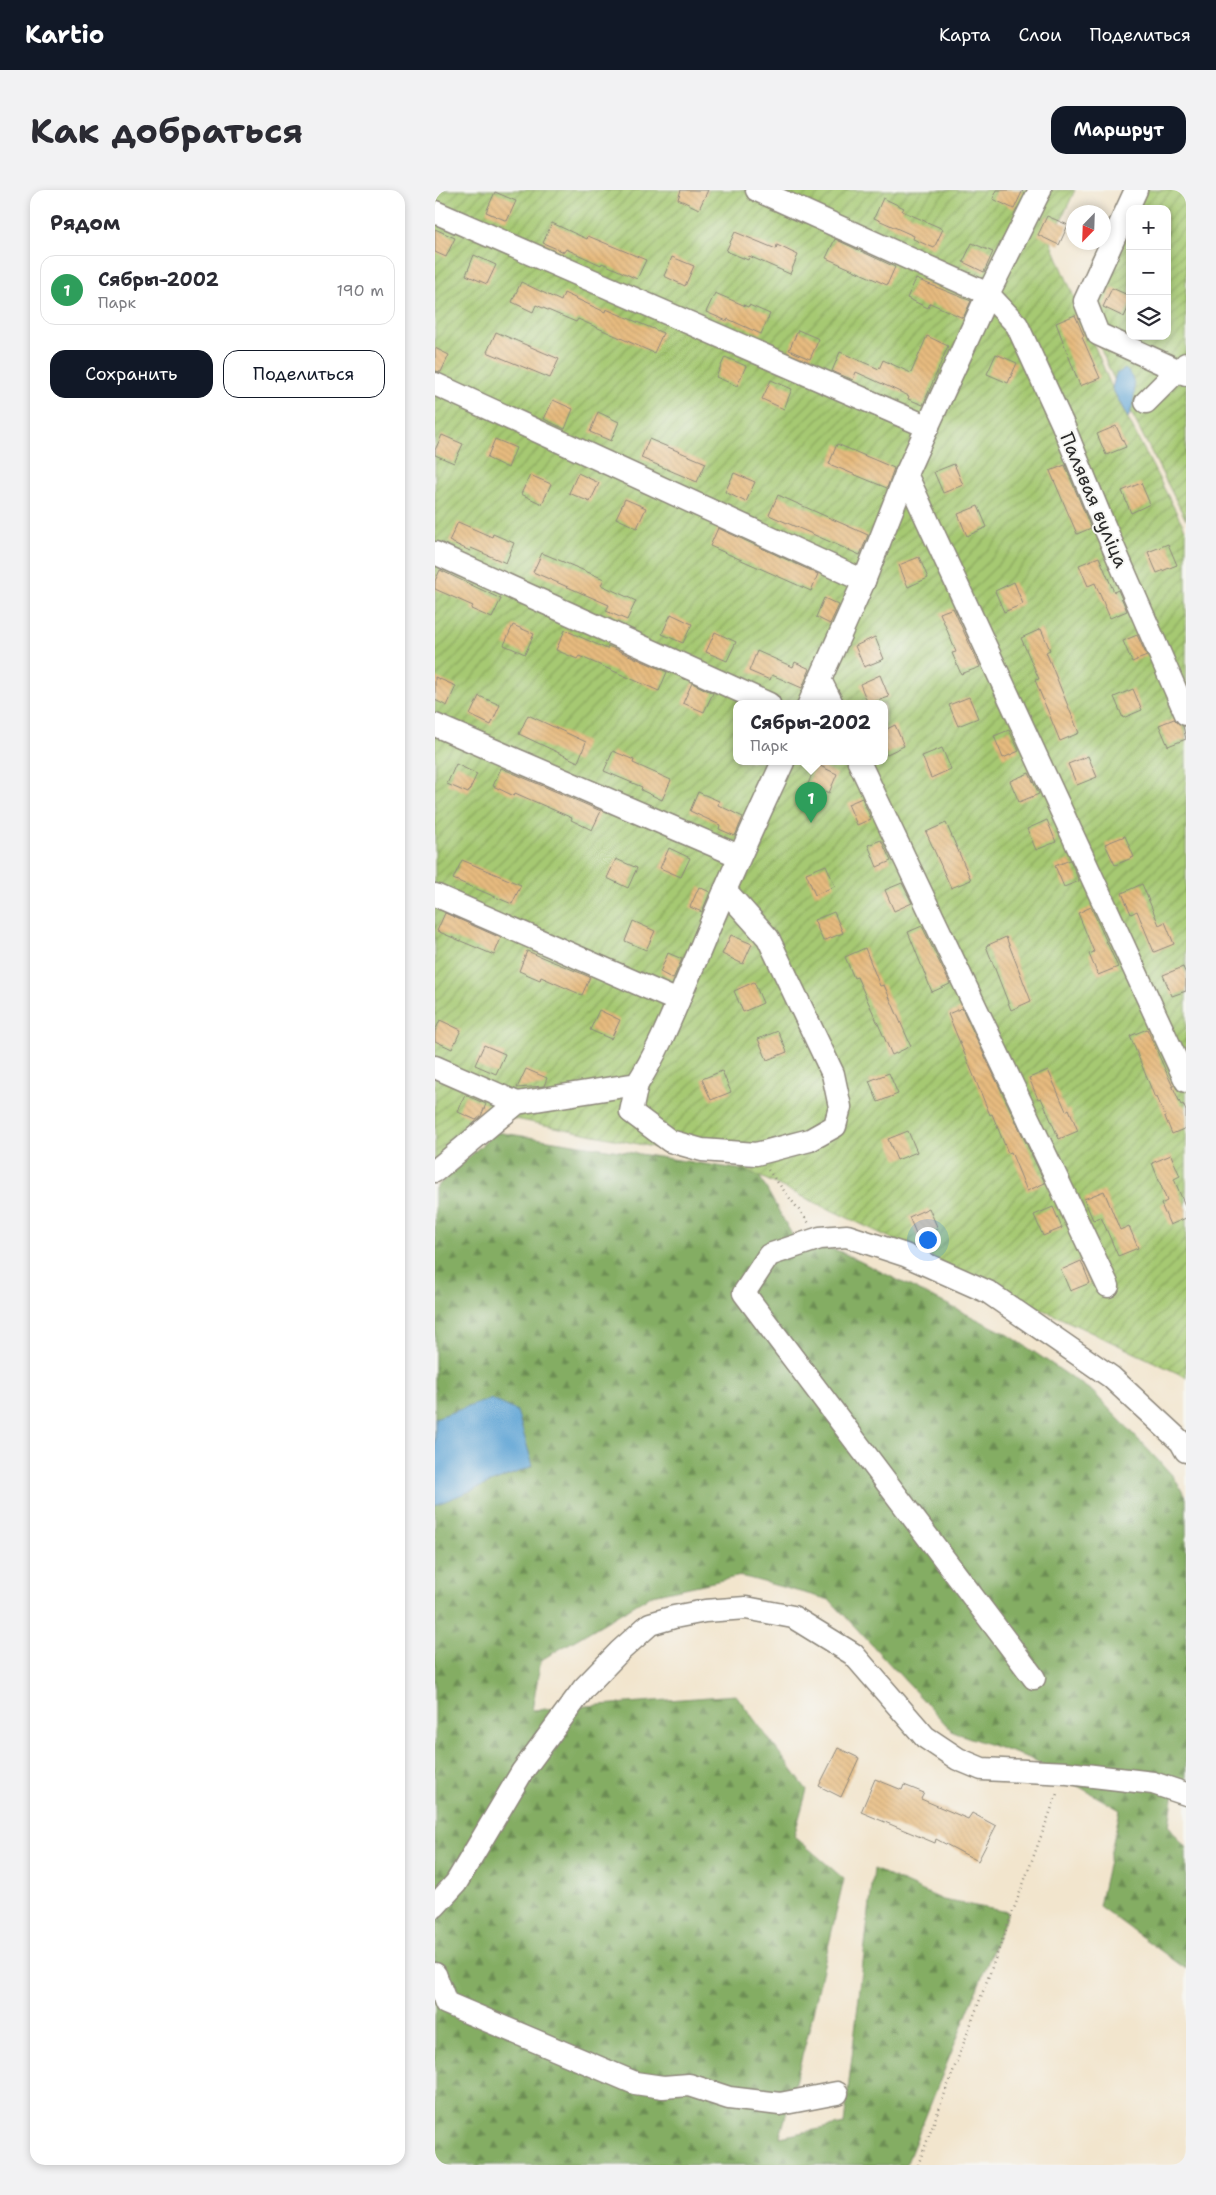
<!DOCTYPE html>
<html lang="ru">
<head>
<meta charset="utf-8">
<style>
  body { margin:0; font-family:"Shantell Sans",sans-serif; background:#f2f2f3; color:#2b2b33 }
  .controls { position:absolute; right:15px; top:15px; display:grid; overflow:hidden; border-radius:10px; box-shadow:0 2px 8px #0003 }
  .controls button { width:45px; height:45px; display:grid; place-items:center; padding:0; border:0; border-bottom:1px solid #e1e1e2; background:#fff; color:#2b2b33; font:25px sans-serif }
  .compass { position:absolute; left:631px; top:15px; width:45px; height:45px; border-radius:50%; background:#fff; box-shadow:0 2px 8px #0003; rotate:203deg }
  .you { position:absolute; left:492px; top:1049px; width:18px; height:18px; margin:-12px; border:4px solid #fff; border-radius:50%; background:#1a73e8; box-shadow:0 0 0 8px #1a73e833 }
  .badge { display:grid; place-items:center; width:32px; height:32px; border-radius:50%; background:#111827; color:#fff; font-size:16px; font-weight:700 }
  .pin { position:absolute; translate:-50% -41px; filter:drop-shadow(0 1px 2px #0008) }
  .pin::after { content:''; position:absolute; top:26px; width:18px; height:15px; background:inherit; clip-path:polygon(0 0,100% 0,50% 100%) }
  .popup { position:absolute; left:298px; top:510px; width:155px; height:65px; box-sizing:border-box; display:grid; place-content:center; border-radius:10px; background:#fff; filter:drop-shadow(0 1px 4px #0005); font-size:16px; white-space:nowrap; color:#7c7c81 }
  .popup b { font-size:19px; color:#2b2b33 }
  .popup::after { content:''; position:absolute; left:50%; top:100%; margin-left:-10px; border:10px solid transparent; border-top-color:#fff }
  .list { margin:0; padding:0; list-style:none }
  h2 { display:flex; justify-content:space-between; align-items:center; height:65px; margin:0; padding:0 20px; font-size:21px }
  h2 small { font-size:16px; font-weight:400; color:#7c7c81 }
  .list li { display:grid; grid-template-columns:32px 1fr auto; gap:15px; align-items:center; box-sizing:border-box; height:70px; margin:0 10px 10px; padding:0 10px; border:1px solid #e1e1e2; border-radius:15px }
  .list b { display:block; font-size:19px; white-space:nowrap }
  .list p { margin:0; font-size:16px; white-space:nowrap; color:#7c7c81 }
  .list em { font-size:16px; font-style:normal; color:#7c7c81 }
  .actions { display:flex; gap:10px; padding:15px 20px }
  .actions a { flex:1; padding:11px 0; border:1px solid #111827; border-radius:15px; text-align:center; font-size:18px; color:#111827 }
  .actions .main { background:#111827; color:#fff }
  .icon { flex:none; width:28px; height:28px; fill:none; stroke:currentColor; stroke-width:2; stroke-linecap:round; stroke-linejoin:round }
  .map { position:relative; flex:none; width:751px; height:1975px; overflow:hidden; border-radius:15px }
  header { display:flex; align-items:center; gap:30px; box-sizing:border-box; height:70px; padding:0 25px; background:#111827; color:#fff }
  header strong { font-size:24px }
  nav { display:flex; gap:28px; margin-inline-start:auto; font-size:18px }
  .intro { display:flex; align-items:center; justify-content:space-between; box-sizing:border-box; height:120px; padding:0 30px }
  h1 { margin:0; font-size:35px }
  .button { padding:12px 22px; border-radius:15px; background:#111827; color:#fff; font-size:18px; font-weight:700 }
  main { display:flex; gap:30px; padding:0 30px }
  aside { flex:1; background:#fff; border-radius:15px; box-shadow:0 2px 8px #0003 }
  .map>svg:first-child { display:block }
</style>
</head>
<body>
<header>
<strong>Kartio</strong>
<nav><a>Карта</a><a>Слои</a><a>Поделиться</a></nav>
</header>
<div class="intro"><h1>Как добраться</h1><a class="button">Маршрут</a></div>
<main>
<aside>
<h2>Рядом<small></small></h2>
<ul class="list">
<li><span class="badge" style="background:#2e9e5b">1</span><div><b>Сябры-2002</b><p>Парк</p></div><em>190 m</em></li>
</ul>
<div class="actions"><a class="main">Сохранить</a><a>Поделиться</a></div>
</aside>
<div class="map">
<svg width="751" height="1975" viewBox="0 0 751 1975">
  <defs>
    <pattern id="forest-firs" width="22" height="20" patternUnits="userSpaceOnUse" patternTransform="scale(1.25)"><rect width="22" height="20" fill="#84ad64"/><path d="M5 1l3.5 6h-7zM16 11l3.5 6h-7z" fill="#6c8d53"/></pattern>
    <pattern id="garden-furrows" width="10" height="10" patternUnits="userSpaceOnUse" patternTransform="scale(1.25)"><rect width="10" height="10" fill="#a6c972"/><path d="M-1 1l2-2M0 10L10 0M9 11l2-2" fill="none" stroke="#87a35e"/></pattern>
    <pattern id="building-back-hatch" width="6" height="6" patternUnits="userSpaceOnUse" patternTransform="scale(1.25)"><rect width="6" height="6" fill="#e7bb7f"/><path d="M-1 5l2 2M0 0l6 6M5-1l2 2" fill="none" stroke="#c6a16e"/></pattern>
  </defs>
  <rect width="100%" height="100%" fill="#f6f6f2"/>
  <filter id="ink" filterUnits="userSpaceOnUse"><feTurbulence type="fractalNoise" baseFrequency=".02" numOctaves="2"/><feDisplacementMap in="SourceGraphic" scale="10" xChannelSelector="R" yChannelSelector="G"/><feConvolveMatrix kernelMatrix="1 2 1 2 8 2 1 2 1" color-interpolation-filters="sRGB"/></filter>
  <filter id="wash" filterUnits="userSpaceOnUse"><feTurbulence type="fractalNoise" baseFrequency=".0096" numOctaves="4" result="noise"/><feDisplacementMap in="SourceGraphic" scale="20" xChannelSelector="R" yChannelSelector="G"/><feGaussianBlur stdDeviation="1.12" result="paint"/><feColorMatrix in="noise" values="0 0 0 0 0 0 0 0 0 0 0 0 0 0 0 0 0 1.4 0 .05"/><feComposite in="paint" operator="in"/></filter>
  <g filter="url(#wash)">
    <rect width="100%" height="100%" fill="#f2e5cd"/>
    <path fill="url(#forest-firs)" stroke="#586c48" d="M61,942L322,982L360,1050L404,1061L574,1145L658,1202L738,1286L751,1308V1593L739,1602L734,1636L751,1658V1779L664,1716L685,1620L594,1568L518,1542L395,1410L306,1386L217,1405L106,1470L97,1520L301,1505L372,1600L359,1646L409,1689L372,1848L345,1947L409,1934L439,1679L508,1710L573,1722L471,1975H0V998Z"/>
    <g fill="url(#garden-furrows)" stroke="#687a4e" fill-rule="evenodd">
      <path d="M0,0H640L616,52L677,198L751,341V1187L296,973L61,925L0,988ZM302,514H450V572H302Z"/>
      <path d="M695,0H751V330L676,183L645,110ZM695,19H732V146H695Z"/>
    </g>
    <g fill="#60a5d5" stroke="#466880">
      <path d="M690,179C704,189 700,213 693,228L677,198L681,184Z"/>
      <path d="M56,1209L82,1221L98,1276L0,1315V1228Z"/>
    </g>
    <g id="blocks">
      <g fill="url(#building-back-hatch)">
        <path d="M246,0H273L264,19L243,9Z"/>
        <path d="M562,0H588L579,19L558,9Z"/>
        <path d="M60,2L81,11L72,31L51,22Z"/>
        <path d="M448,8L469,18L467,21L508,39L499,58L478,49L479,46L439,28Z"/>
        <path d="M612,26L633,35L624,55L603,45Z"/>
        <path d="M117,33L152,49L153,46L211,70L202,89L167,73L166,75L131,59L129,62L108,53Z"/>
        <path d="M0,39L20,48L11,67L0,62Z"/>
        <path d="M300,42L341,59L342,55L363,65L355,84L314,66L313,70L291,61Z"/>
        <path d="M400,49L460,77L452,95L391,68Z"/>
        <path d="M537,53L558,62L549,82L528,72Z"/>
        <path d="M39,65L61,75L52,94L31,85Z"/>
        <path d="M237,67L259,76L250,96L229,86Z"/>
        <path d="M481,89L536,111L528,128L495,113L493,118L472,108Z"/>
        <path d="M86,92L126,111L129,103L170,122L171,119L228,143L219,163L143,129L141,132L101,115L98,122L77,112Z"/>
        <path d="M677,98L695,106V114L689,127L668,117Z"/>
        <path d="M280,103L313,117L314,115L335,124L326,144L293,129L292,131L271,122Z"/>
        <path d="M640,125L649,146L647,147L665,188L645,196L621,133Z"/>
        <path d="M363,140L384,149L375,169L354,160Z"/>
        <path d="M61,142L124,169L115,188L52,162Z"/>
        <path d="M492,146L513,156L488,215L473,209L474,206L421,182L418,190L397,181L405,162L444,179L448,170L476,183Z"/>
        <path d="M0,158L14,165L6,182L0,181Z"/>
        <path d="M561,164L582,173L573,193L552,184Z"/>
        <path d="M290,167L311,176L302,196L281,187Z"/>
        <path d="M336,190L357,199L349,219L327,209Z"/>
        <path d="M118,210L138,219L130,239L109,229Z"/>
        <path d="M163,222L184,232L176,251L155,242Z"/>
        <path d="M681,236L691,257L671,265L662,244Z"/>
        <path d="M7,245L28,254L19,273L0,265V260Z"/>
        <path d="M60,249L81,258L73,278L52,268Z"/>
        <path d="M214,249L271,273L262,292L206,268Z"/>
        <path d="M402,254L459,278L452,298L394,274Z"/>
        <path d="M519,274L528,295L508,303L499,282Z"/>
        <path d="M630,275L656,338L642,344L615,281Z"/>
        <path d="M143,283L164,293L155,312L134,303Z"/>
        <path d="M299,283L320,292L311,312L290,302Z"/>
        <path d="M95,285L116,294L107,314L86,304Z"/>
        <path d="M706,293L715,314L696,323L687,301Z"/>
        <path d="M343,305L433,345L425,365L334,325Z"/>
        <path d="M190,309L211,318L202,338L181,328Z"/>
        <path d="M543,316L552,337L532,346L523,324Z"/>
        <path d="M23,332L57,347L58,344L79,353L71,373L36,358L35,361L14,351Z"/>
        <path d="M283,338L383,384L376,401L275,356Z"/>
        <path d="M733,354L742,375L722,383L713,362Z"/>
        <path d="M107,363L169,389L166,395L201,411L192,430L171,421L174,415L98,382Z"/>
        <path d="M484,367L493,388L473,397L464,375Z"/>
        <path d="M664,367L679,402L683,400L692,421L675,428L660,393L653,396L644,375Z"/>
        <path d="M5,380L66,409L57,428L36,419L38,416L0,399V391Z"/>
        <path d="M579,392L588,414L569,422L560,401Z"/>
        <path d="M389,408L404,415L395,434L381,427Z"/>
        <path d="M518,418L545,477L526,484L517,463L521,462L505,423Z"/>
        <path d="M236,424L257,434L248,453L227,444Z"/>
        <path d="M78,435L99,444L90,464L69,455Z"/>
        <path d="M606,439L615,460L611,462L644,543L625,551L600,490L604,489L586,448Z"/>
        <path d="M130,440L172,459L173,456L232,482L224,501L144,466L142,469L121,460Z"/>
        <path d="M280,442L301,452L292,471L271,462Z"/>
        <path d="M702,445L712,466L697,472L688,451Z"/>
        <path d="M440,447L449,469L429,477L420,456Z"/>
        <path d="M322,461L358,477L360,472L375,479L367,498L337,485L335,490L314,481Z"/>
        <path d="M445,485L454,507L433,514L425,494Z"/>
        <path d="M0,487L21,496L12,516L0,510Z"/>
        <path d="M257,493L278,503L269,522L248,513Z"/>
        <path d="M698,499L707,520L688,528L679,507Z"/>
        <path d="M44,506L65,515L56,535L35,525Z"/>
        <path d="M534,507L543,528L523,536L514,515Z"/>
        <path d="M93,525L151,552L143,572L84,544Z"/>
        <path d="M739,529L748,536L751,549L733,556L724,535Z"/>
        <path d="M460,535L469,556L450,565V540Z"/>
        <path d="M574,540L584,561L568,568L559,546Z"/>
        <path d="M507,558L516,579L496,588L487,566Z"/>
        <path d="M178,561L199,570L198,573L236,590L227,610L206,600L207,597L169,581Z"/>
        <path d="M653,566L662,587L642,595L633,574Z"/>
        <path d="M21,574L42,584L33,603L12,594Z"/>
        <path d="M381,574L402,584L394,603L373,594Z"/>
        <path d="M66,578L166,621L157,640L136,630L137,628L80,603L79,606L58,596Z"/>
        <path d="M594,583L604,604L584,612L575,591Z"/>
        <path d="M263,602L284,611L283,615L308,627L300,646L284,639L285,635L255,621Z"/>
        <path d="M427,608L436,629L422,635L413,614Z"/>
        <path d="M612,630L621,652L601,660L592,639Z"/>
        <path d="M511,633L536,690L516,698L491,642Z"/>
        <path d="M690,646L699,667L680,675L670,654Z"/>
        <path d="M446,650L456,671L442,677L433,655Z"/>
        <path d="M234,658L255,668L246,687L225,678Z"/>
        <path d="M181,669L202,678L193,698L172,688Z"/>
        <path d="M27,670L86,695L77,714L18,689Z"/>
        <path d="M635,670L644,691L629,697L620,676Z"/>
        <path d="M391,675L400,696L380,705L371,683Z"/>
        <path d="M467,693L477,713L459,721L450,700Z"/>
        <path d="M707,694L724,735L730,732L739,754L719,762L702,721L696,724L687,703Z"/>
        <path d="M264,697L275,702L267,722L255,717Z"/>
        <path d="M656,717L683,777L663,785L654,764L659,762L643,723Z"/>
        <path d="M399,722L408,743L388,751L379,730Z"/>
        <path d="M10,723L66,748L59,765L2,741Z"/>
        <path d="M198,731L220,741L211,760L190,751Z"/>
        <path d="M487,736L515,794L497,802L473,742Z"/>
        <path d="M296,745L317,754L308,774L287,764Z"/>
        <path d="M571,747L596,811L576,820L551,756Z"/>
        <path d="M430,758L445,796L449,795L476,856L457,865L422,787L419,788L410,767Z"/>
        <path d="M92,761L155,787L147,805L106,787L105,790L84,781Z"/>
        <path d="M233,763L247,769L238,789L225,782Z"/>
        <path d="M748,777L751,784V801L737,806L728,785Z"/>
        <path d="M319,792L328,813L308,822L299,801Z"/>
        <path d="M527,818L610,993L592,1001L576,962L573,963L557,924L555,925L513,824Z"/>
        <path d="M164,820L185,830L176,849L155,840Z"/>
        <path d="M5,830L26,840L17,859L0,851V841Z"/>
        <path d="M712,839L746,915L748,914L751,921V938L737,944L722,907L720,908L695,846Z"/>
        <path d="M343,841L352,862L332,870L323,849Z"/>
        <path d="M49,855L70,864L61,884L40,875Z"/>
        <path d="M91,879L112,888L109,896L82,898Z"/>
        <path d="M613,880L631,921L634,919L643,941L624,949L606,908L603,909L594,888Z"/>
        <path d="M287,881L296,902L276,910L267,889Z"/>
        <path d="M454,883L463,904L443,912L434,891Z"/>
        <path d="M30,905L51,914L46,926L41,930L23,922Z"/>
        <path d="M473,941L482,962L462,970L453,949Z"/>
        <path d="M736,965L745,986L739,989L751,1018V1028L735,1035L726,1014L732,1011L717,973Z"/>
        <path d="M669,1001L685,1040L694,1036L703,1058L683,1066L666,1027L658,1030L649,1009Z"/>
        <path d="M618,1017L627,1038L608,1046L599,1025Z"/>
        <path d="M494,1018L503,1039L483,1048L474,1027Z"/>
        <path d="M646,1071L655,1093L635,1101L626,1080Z"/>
        <path d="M403,1558L424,1568L406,1607L384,1596Z"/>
        <path d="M440,1589L467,1600L469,1595L489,1603L486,1609L533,1629L537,1623L561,1636L543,1671L501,1649L500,1653L426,1622Z"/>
      </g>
    </g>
  </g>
  <g filter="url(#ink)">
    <use href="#blocks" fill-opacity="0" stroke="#8e887c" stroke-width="1"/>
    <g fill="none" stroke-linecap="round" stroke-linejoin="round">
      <defs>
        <g id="minor">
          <path d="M322,0L553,104L582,135L628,235L667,331L751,524"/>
          <path d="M701,0L650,111L663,144L751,184"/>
          <path d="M0,22L493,237"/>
          <path d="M0,194L429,391"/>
          <path d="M711,212L740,183L747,182L751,174"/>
          <path d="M471,284L751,891"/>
          <path d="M0,363L334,514"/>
          <path d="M385,490L397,514"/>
          <path d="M374,514L429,391L471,284L553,104L605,0"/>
          <path d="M0,535L304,666"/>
          <path d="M424,572L673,1096"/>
          <path d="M0,705L243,811"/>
          <path d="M0,877L82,913"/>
          <path d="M202,894L196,922L235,951L267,960L321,964L375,950L400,936L405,917L398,884L333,748L290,700"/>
          <path d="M0,981L82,913L202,894C226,858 244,807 262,767C289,701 318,636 348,572"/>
          <path d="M599,1488L309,1103L334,1065L385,1048L412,1046L470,1065L553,1102L676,1187L746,1252L751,1261"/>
          <path d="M0,1716L21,1693L87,1582L149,1498L185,1461L215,1434L239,1427L270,1421L311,1418L358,1427L418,1464L490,1547L523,1569L547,1579L633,1583L718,1593L751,1604"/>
          <path d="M0,1784L11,1813L200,1893L228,1897L254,1895L294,1908L345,1914L402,1903"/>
        </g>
      </defs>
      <use href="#minor" stroke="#8e887c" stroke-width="25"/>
      <g stroke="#8e887c" stroke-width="2.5" stroke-dasharray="1 4" stroke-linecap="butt">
        <path d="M333,980L374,1033"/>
        <path d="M483,1975L623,1601"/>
      </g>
      <use href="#minor" stroke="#fff" stroke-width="22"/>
    </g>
  </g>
  <g text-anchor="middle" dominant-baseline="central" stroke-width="4" stroke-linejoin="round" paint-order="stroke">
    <g font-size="19" fill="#2b2b2b" stroke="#f6f6f2">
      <text transform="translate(659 310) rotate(67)">Палявая вуліца</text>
    </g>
  </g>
</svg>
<div class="controls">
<button>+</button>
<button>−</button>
<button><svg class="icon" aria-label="layers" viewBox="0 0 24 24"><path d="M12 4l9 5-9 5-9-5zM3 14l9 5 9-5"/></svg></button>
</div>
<svg class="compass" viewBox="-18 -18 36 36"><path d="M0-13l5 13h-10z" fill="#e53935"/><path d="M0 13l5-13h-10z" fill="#7c7c81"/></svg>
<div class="you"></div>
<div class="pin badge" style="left:376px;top:633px;background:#2e9e5b">1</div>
<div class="popup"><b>Сябры-2002</b>Парк</div>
</div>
</main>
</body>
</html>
